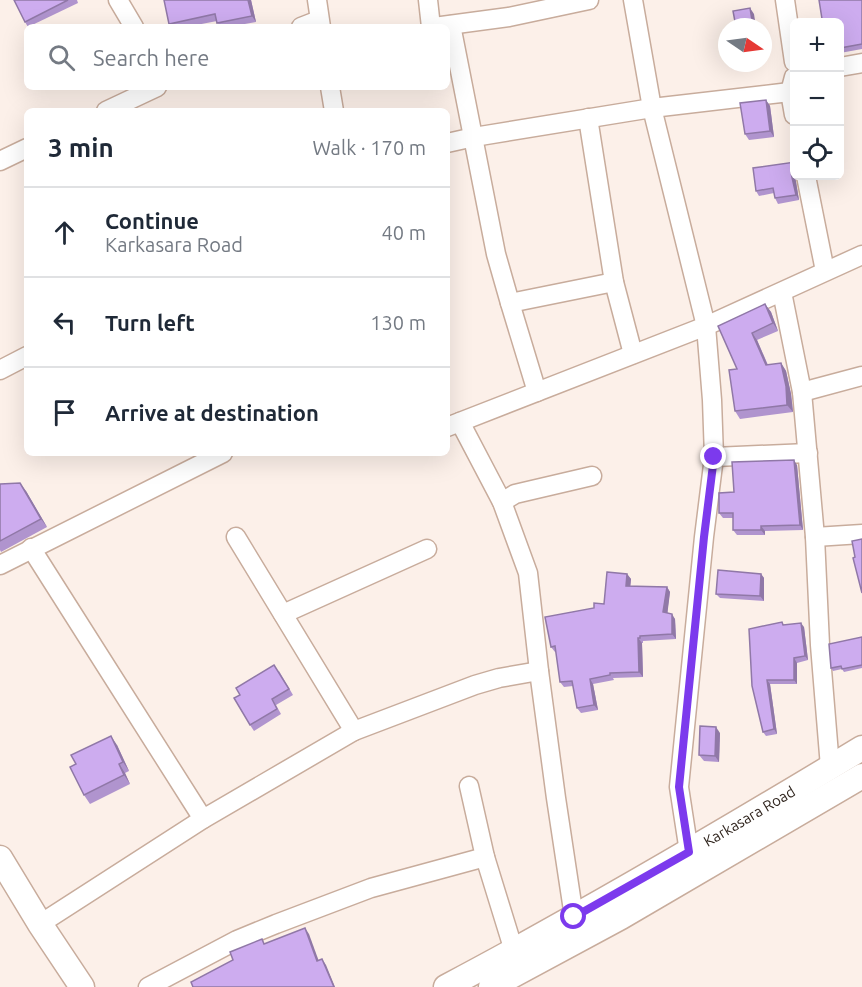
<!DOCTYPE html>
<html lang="en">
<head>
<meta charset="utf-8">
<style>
  body { margin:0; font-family:Ubuntu,sans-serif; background:#f2f2f3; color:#1f2937 }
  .controls { position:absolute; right:18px; top:18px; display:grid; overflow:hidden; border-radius:9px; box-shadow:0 6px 24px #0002 }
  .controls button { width:54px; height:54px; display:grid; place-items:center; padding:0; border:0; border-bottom:2px solid #e0e1e3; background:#fff; color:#1f2937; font:30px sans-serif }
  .compass { position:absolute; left:718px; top:18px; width:54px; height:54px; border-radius:50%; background:#fff; box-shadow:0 6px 24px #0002; rotate:103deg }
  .stop { position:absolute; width:18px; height:18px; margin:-14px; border:4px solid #7c3aed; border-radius:50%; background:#fff }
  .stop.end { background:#7c3aed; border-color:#fff; box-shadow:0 2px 6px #0008 }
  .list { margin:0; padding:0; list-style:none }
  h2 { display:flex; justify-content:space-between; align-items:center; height:78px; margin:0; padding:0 24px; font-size:26px }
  h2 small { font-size:20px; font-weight:400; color:#747a83 }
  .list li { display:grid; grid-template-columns:39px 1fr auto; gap:18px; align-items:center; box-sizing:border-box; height:90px; padding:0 24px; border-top:2px solid #e0e1e3 }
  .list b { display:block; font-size:22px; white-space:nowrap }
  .list p { margin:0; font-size:20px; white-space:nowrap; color:#747a83 }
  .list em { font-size:20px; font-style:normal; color:#747a83 }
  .icon { flex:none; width:33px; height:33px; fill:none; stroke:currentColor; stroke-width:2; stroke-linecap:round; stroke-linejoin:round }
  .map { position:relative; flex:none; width:862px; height:987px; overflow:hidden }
  .search { position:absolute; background:#fff; box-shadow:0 6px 24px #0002; left:24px; top:24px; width:426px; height:66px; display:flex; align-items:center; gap:15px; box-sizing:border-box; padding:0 21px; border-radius:9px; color:#747a83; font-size:22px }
  .panel { position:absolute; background:#fff; box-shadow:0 6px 24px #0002; left:24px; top:108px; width:426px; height:348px; border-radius:9px }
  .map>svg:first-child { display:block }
</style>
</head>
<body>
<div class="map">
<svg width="862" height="987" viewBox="0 0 862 987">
  <rect width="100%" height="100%" fill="#fcf0e9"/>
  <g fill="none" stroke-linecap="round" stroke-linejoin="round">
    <defs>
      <g id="street">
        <path d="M118,0L134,27"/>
        <path d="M317,0L321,27"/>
        <path d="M428,0L431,27"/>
        <path d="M633,0L652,108L706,326L712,400L714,457L704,537L679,787L689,852"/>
        <path d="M785,0L794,62"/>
        <path d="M451,25L496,254L510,303L537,392"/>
        <path d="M301,27L319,20"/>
        <path d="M434,27L509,17L589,0"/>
        <path d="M840,67L862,63"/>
        <path d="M794,77L790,92L794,115"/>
        <path d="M330,87L334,111"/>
        <path d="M106,111L157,87"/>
        <path d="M588,118L614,282L633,354"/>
        <path d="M447,143L474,137L652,108L790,92"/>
        <path d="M0,161L27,148"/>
        <path d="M806,176L825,271"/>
        <path d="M782,292L802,392L815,537L820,645L830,767"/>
        <path d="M510,303L614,282"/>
        <path d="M0,370L27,356"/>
        <path d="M802,392L862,376"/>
        <path d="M460,422L502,502L528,573L539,671L556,798L574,917"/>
        <path d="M447,427L706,326L862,255"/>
        <path d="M714,457L808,453"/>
        <path d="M502,502L515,494L592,476"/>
        <path d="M236,537L354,731"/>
        <path d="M815,537L862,534"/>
        <path d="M31,548L203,819"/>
        <path d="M0,565L223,453"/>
        <path d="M283,614L427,549"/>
        <path d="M469,786L485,857L514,951"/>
        <path d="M40,924L203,819L354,731L475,685L499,678L539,671"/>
        <path d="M148,987L237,940L276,924L371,888L485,857"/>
      </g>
      <g id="secondary">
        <path d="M0,858L40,924L82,987"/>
        <path id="s1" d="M446,987C588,912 725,831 862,748"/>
        <path d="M491,987L621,917L862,776"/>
      </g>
    </defs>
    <use href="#street" stroke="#c8ac9c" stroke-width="21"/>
    <use href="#secondary" stroke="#c8ac9c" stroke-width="27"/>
    <use href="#street" stroke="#fff" stroke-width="18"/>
    <use href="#secondary" stroke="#fff" stroke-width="24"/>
  </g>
  <g fill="#b094ce">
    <path d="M14,0H77L78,3L28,27L25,22Z"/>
    <path d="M251,0L256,22L228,27H220L217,21L186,27H171L169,24Z"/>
    <path d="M862,0V49L840,53V22L822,19Z"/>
    <path d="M766,100L770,106L774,137L749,140L745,134Z"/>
    <path d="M795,176L799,200L778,204L775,198L774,193L759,196L756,191Z"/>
    <path d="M765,304L771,312L778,331L757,340L768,365L781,363L786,371L791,394L793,412L740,419L735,411L737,369L718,326Z"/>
    <path d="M797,465L803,530L765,531V535H737L733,530V518H723L719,513L734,492Z"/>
    <path d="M0,485L26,491L47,527L1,552L0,550Z"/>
    <path d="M627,574L631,579L630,586L667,587L670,592L667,613L675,619L676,639L643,641V643H642L643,677L613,678L614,680L593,684L598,710L581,713L577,708L573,686L564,687L560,682L556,652H555L551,647L604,604Z"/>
    <path d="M761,574L764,578V601L720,598L716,594Z"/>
    <path d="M784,625L804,627L808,660L797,663V684H770L777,734L766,736L763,732L752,686Z"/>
    <path d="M862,637V668L844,672L842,669L833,671L831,668Z"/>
    <path d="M279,671L293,695L276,705L281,714L254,731L250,725Z"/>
    <path d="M720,733L719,762L704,761L699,755Z"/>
    <path d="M117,745L129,771L125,773L130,784L90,804L84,795Z"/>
  </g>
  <g fill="#9078a7">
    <path d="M248,0H251L256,22L252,16Z"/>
    <path d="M750,8L754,14L756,27H753Z"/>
    <path d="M766,100L770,106L774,137L770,131Z"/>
    <path d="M795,164V176L799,200L796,195L791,173L792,167Z"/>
    <path d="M765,304L771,312L778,331L773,323Z"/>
    <path d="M752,333L757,340L771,373L766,365Z"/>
    <path d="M781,363L786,371L791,394L793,412L787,405Z"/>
    <path d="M794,460L797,465L803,530L800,525Z"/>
    <path d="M20,483L26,491L47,527L41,519Z"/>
    <path d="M761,526L765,531V535L761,530Z"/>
    <path d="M627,574L631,579L630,591L626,586Z"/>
    <path d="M761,574L764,578V601L760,596Z"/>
    <path d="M667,587L670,592L667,617L663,612Z"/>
    <path d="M672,614L675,619L676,639L672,634Z"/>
    <path d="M801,623L804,627L808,660L805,656Z"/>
    <path d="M638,638L642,643L643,677L639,672Z"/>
    <path d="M794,658L797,663V684L794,680Z"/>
    <path d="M590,679L593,684L598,710L594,705Z"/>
    <path d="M767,680L770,684L777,734L774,729Z"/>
    <path d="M716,727L720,733L719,762L715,756Z"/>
    <path d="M111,736L117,745L129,771L123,762Z"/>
    <path d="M119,764L125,773L130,784L124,775Z"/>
    <path d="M305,928L309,934L321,967L317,961Z"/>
    <path d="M322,959L326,965L335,987H334Z"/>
  </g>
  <g fill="#cdacef" stroke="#9078a7" stroke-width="1.5">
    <path d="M14,0H68L25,22Z"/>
    <path d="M164,0H248L252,16L217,23L215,14L169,24Z"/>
    <path d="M819,0H862V44L840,48V22H811L822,19Z"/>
    <path d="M750,8L753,27H736L733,11Z"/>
    <path d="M766,100L770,131L745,134L740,103Z"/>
    <path d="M795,162V164L792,167L791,173L796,195L775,198L773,188L756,191L753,168Z"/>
    <path d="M765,304L773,323L752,333L766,365L781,363L786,386L787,405L735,411L729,370L737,369L718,326Z"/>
    <path d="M794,460L800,525L761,526V530H733V513H719V493L734,492L732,462Z"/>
    <path d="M20,483L41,519L0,541V484Z"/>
    <path d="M862,539V593L853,558L855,557L852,541Z"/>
    <path d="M718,570L761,574L760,596L716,594Z"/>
    <path d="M607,572L627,574L626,586L667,587L663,612L672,614V634L640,636V638H638L639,672L610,673V675L590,679L594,705L577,708L572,681L560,682L555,646L551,647L545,617L594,608V603L604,604Z"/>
    <path d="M782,622L783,625L801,623L805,656L794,658V680H767L774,729L763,732L752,686L749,629Z"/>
    <path d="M862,637V665L842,669L841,666L831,668L829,644Z"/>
    <path d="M274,665L289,689L272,699L277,709L250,725L234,698L240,695L236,688Z"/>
    <path d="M700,726L716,727L715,756L699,755Z"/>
    <path d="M111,736L123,762L119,764L124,775L84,795L70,767L76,764L71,755Z"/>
    <path d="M305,928L317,961L322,959L334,987H193L191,982L233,960L230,952L262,939L264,944Z"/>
  </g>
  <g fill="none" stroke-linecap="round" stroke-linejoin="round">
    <path stroke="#7c3aed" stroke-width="8" d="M574,917L689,852L679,787L704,537L714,457"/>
  </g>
  <g text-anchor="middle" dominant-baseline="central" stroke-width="4.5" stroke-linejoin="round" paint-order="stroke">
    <g font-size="15" fill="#30251e" stroke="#fff">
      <text stroke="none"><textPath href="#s1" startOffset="348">Karkasara Road</textPath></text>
    </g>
  </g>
</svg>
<div class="controls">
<button>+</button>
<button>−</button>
<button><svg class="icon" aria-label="locate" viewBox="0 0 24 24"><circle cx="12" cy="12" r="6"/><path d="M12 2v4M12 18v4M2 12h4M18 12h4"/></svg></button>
</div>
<svg class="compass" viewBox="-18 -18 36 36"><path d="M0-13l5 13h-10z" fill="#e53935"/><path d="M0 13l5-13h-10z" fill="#747a83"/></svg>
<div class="stop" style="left:574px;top:917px"></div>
<div class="stop end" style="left:714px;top:457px"></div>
<div class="search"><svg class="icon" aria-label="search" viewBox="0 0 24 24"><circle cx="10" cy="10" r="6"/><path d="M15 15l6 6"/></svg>Search here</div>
<section class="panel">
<h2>3 min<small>Walk · 170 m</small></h2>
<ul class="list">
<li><svg class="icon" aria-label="ahead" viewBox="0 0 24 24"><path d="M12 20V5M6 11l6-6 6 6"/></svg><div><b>Continue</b><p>Karkasara Road</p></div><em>40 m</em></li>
<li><svg class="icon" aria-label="left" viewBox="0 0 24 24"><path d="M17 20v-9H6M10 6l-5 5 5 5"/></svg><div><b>Turn left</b></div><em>130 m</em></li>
<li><svg class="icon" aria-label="arrive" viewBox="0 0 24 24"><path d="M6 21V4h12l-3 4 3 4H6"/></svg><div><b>Arrive at destination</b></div></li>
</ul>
</section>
</div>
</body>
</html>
